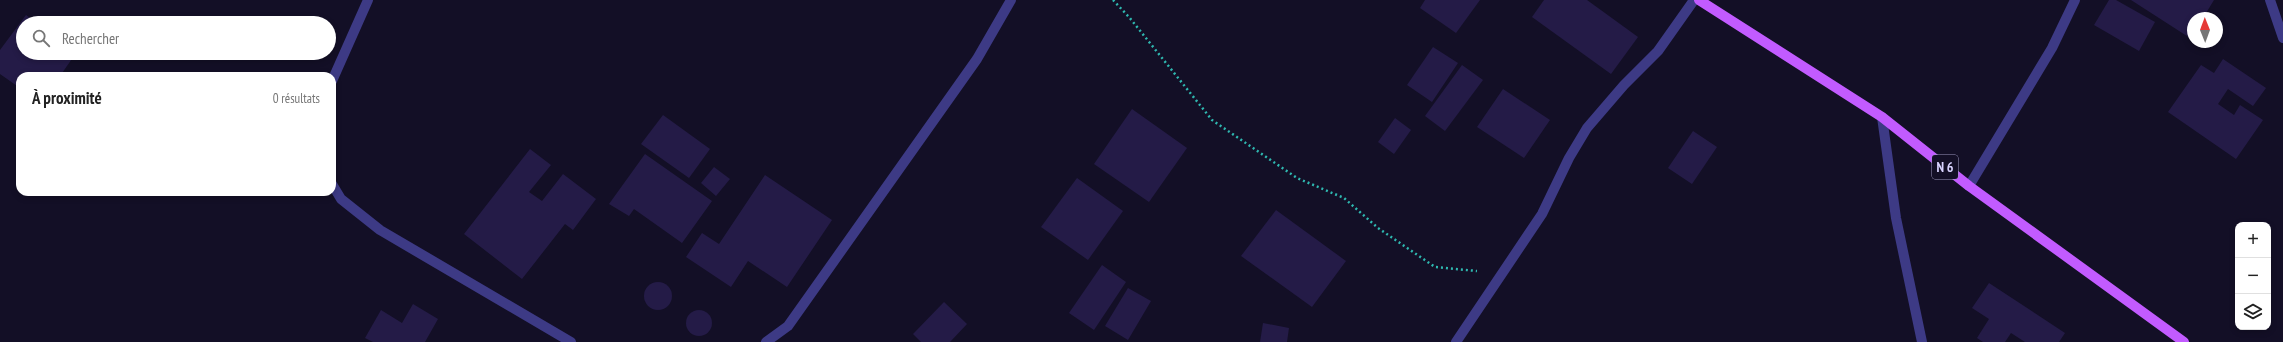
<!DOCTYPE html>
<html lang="fr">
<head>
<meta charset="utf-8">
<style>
  body { margin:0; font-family:"PT Sans Narrow",sans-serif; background:#f2f2f2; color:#222 }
  .controls { position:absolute; right:12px; bottom:12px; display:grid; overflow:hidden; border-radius:8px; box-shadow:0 2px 6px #0003 }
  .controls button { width:36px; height:36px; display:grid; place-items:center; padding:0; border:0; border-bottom:1px solid #e0e0e0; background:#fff; color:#222; font:20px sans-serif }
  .compass { position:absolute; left:2187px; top:12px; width:36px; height:36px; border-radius:50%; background:#fff; box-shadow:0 2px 6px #0003; rotate:359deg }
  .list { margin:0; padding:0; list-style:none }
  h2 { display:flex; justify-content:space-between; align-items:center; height:52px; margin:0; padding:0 16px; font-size:17px }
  h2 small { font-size:13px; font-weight:400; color:#767676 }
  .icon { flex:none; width:22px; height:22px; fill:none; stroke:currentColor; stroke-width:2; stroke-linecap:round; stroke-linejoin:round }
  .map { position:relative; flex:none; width:2283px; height:342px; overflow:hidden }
  .search { position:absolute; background:#fff; box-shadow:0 2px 6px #0003; left:16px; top:16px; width:320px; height:44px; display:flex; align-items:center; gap:10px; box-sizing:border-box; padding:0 14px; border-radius:22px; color:#767676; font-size:15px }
  .panel { position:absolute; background:#fff; box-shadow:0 2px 6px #0003; left:16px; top:72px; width:320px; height:124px; border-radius:12px }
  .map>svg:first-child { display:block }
</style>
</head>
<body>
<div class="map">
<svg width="2283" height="342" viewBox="0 0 2283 342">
  <rect width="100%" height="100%" fill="#130f26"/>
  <g fill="#241b47">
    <path d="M1425,0H1480L1456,33L1420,8Z"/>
    <path d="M1544,0H1587L1638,37L1611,74L1532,17Z"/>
    <path d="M2109,0H2116L2155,22L2139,51L2094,25Z"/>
    <path d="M2131,0H2214L2203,18H2193V34L2190,38Z"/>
    <path d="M26,15L37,23H23V53H76L60,76H20V88L0,74V50Z"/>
    <path d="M1433,47L1458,63L1432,102L1407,85Z"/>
    <path d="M2223,59L2266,88L2253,106L2228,89L2218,104L2234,115L2240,105L2263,120L2236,159L2168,112L2201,65L2214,73Z"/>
    <path d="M1462,65L1483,80L1445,131L1425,116Z"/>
    <path d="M1503,89L1550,120L1524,158L1477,127Z"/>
    <path d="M1132,109L1187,148L1149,202L1094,164Z"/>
    <path d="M663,115L710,149L689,178L641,144Z"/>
    <path d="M1395,118L1411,130L1394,154L1378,142Z"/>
    <path d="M1693,131L1717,147L1692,184L1668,168Z"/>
    <path d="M530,149L551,165L529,192L542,201L563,174L596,199L573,230L565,224L522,279L464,234Z"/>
    <path d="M645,154L712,201L682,243L634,209L629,216L609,204Z"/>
    <path d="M714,167L730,179L716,196L701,183Z"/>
    <path d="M765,175L832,220L787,287L748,261L731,287L686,257L702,233L719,244Z"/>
    <path d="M1077,178L1123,211L1088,260L1041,227Z"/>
    <path d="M1276,210L1346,261L1312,307L1241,256Z"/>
    <path d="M1102,265L1126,282L1094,330L1069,313Z"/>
    <circle cx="658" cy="296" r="14"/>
    <path d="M1989,283L2065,333L2059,342H2025L2011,333L2005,342H1983L1977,338L1989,319L1972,308Z"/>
    <path d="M1128,288L1151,301L1128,340L1105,326Z"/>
    <path d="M944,302L967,324L950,342H921L913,334Z"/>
    <path d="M413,304L438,319L425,342H373L365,338L381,310L402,323Z"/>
    <circle cx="699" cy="323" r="13"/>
    <path d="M1263,323L1289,328L1287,342H1260Z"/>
  </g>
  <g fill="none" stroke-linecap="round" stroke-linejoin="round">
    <path stroke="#2fb8b0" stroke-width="2.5" stroke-dasharray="2 3" stroke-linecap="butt" d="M1113,0L1129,17L1212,120L1297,178L1344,198L1378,228L1435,267L1477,271"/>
    <g stroke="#3d3a85" stroke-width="10">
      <path d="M2270,0L2283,38"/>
      <path d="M332,81L368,0"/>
      <path d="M1882,117L1896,218L1922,342"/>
      <path d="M332,184L341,199L380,230L571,342"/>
      <path d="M1969,186L2052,48L2075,0"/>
      <path d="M766,342L788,326L977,59L1011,0"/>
      <path d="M1456,342L1542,214L1569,158L1587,128L1624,85L1658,51L1694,0"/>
    </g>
    <path stroke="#c25bff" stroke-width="10" d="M1699,0L1882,117L1969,186L2184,342"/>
  </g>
  <g text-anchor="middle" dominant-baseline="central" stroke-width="4" stroke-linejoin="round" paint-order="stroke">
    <rect fill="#130f26" stroke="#9e99be" stroke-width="1" x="1932" y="155" width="26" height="24" rx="3"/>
    <g font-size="14" font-weight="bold" fill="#d9d4ff">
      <text x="1945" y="167">N 6</text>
    </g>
  </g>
</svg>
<div class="controls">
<button>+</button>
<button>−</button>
<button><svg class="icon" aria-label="layers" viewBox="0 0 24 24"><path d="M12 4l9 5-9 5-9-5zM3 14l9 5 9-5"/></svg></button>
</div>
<svg class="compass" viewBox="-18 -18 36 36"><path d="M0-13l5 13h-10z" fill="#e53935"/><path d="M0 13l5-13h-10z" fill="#767676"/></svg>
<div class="search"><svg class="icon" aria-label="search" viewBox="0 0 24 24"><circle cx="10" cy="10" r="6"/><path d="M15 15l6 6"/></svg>Rechercher</div>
<section class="panel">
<h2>À proximité<small>0 résultats</small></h2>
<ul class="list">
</ul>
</section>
</div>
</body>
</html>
